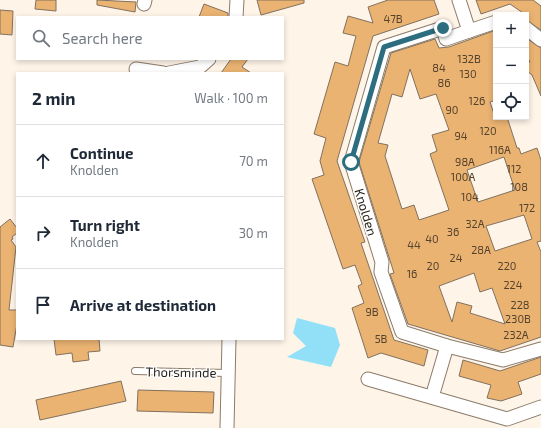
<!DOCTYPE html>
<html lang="en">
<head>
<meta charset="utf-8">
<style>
  body { margin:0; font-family:"Exo 2",sans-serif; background:#f2f2f3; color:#1f2937 }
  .controls { position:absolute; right:12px; top:12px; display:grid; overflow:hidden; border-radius:0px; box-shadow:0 2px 6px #0003 }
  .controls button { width:36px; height:36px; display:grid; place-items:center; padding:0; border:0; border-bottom:1px solid #e0e1e3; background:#fff; color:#1f2937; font:20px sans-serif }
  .stop { position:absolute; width:12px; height:12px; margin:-9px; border:3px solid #2c6e80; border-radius:50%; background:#fff }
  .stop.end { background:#2c6e80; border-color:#fff; box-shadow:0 1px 4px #0008 }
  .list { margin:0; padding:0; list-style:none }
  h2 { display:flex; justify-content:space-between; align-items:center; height:52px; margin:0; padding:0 16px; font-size:17px }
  h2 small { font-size:13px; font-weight:400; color:#747a83 }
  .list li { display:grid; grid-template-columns:26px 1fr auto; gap:12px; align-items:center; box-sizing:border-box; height:72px; padding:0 16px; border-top:1px solid #e0e1e3 }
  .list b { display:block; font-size:15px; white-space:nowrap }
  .list p { margin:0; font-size:13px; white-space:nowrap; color:#747a83 }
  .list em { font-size:13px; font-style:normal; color:#747a83 }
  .icon { flex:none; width:22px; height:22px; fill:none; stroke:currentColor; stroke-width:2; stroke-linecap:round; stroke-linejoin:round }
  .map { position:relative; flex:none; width:541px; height:428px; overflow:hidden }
  .search { position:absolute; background:#fff; box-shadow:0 2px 6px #0003; left:16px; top:16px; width:268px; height:44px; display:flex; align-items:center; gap:10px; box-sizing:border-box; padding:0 14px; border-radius:0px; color:#747a83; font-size:15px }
  .panel { position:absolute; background:#fff; box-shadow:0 2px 6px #0003; left:16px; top:72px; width:268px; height:268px; border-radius:0px }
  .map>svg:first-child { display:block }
</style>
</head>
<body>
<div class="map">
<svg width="541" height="428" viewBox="0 0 541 428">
  <rect width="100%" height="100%" fill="#fff4e8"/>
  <path fill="#92e0f7" d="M297,318L335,328L340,345L331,367L287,357L306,346L293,333Z"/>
  <g fill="#eab372" stroke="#81715f" fill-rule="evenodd">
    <path d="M36,0H56V11L35,9Z"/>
    <path d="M97,0L136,2L135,12L97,5Z"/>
    <path d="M257,0H304V3L261,15Z"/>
    <path d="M388,0H434L439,14L373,36L337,161L365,242L361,243L394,340L428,350L424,366L381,353L368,358L352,308L364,303L358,286L362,284L355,265L343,269L312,179L324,175L320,161L326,138L314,134L335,62L348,66L356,36L343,33L348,16L373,23L368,7Z"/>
    <path d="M476,0H533L541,6V30L526,20V15L510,4L481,14Z"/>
    <path d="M204,4L228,13V17H199Z"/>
    <path d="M0,10L13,11L12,35L0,34Z"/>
    <path d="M496,30V100L490,102L495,117H507L517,148H519L521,154L537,148L541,160V241L537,242L541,252V337L500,351L408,324L390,274L394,273L359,162L391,53L435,39L439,48L449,47ZM410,69L420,99L436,94L449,130L432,135L437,151L430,154L449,210L419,220L414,205L402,209L385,156L388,145L378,143L392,94L402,97ZM504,157L515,190L478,202L467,170ZM524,215L532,239L495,251L486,226ZM474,273L480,292L492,288L505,324L470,313L472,306L457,302L452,322L439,286Z"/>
    <path d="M526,38L541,48V96L532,75L526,70V67L530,61L526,58Z"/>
    <path d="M231,59H248L242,67L251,73H221Z"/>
    <path d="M10,219L17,228V233L12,237L13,239L11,240L16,247L9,310H17V324L13,347L0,345V227Z"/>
    <path d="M54,339H99L100,351L88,352L89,360L73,362L72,353L56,355Z"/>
    <path d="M541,357V374L518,382L522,394L501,401L487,398L491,385L459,376L463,360L500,371Z"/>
    <path d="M121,381L126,401L40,420L36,400Z"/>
    <path d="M138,390L214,392L213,413L137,411Z"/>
  </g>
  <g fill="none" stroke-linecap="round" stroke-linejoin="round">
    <defs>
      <path id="service" d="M135,371L228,373"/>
      <g id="minor">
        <path d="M459,0L469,31L446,39L443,28L384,47L351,162L382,262L381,272L402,332L447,346L503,360L541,349"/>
        <path d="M144,4L145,0"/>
        <path d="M236,17L237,0"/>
        <path d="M526,28L541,40"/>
        <path d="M469,31L496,22"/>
        <path d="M136,69L163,73"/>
        <path d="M169,73L200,67L209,59"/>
        <path d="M368,379L507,419L541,407"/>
        <path d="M432,397L447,346"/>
        <path d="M227,428L229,339"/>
      </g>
    </defs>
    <use href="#service" stroke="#8b7b69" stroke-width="8"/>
    <use href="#minor" stroke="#8b7b69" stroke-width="15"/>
    <use href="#service" stroke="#fff" stroke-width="6"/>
    <use href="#minor" stroke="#fff" stroke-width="13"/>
  </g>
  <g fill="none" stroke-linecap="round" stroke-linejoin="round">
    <path stroke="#2c6e80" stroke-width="5" d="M351,162L384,47L443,28"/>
  </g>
  <g text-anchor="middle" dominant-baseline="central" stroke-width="3" stroke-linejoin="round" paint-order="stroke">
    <g font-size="11" fill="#55422d">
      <text x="393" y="18">47B</text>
      <text x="469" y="58">132B</text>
      <text x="439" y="67">84</text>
      <text x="468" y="73">130</text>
      <text x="444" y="82">86</text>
      <text x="477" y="100">126</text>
      <text x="452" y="109">90</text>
      <text x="488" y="130">120</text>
      <text x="461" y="135">94</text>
      <text x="500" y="149">116A</text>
      <text x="465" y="161">98A</text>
      <text x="514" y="168">112</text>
      <text x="463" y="176">100A</text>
      <text x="519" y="186">108</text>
      <text x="470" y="196">104</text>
      <text x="527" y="207">172</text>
      <text x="475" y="223">32A</text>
      <text x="453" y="231">36</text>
      <text x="432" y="238">40</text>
      <text x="414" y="244">44</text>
      <text x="481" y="249">28A</text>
      <text x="456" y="257">24</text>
      <text x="433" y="265">20</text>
      <text x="507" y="265">220</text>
      <text x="412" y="273">16</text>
      <text x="513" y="284">224</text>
      <text x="520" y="304">228</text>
      <text x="372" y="311">9B</text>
      <text x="518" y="318">230B</text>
      <text x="516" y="334">232A</text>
      <text x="381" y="338">5B</text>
    </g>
    <g font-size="13" fill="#231d16" stroke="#fff">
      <text transform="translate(366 212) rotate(73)">Knolden</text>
      <text transform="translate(181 372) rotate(1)">Thorsminde</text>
    </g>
  </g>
</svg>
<div class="controls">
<button>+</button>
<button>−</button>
<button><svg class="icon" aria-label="locate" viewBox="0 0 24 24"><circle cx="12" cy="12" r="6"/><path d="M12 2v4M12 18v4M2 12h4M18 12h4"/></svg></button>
</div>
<div class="stop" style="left:351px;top:162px"></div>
<div class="stop end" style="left:443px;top:28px"></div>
<div class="search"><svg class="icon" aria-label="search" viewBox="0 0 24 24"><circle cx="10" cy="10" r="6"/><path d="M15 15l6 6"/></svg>Search here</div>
<section class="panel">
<h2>2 min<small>Walk · 100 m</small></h2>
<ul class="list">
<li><svg class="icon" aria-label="ahead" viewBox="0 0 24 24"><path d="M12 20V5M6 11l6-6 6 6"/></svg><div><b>Continue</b><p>Knolden</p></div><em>70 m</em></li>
<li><svg class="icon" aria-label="right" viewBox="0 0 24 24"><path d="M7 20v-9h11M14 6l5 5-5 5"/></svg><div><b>Turn right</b><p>Knolden</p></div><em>30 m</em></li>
<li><svg class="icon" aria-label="arrive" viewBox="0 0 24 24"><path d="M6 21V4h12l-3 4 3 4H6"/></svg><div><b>Arrive at destination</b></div></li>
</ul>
</section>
</div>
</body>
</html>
